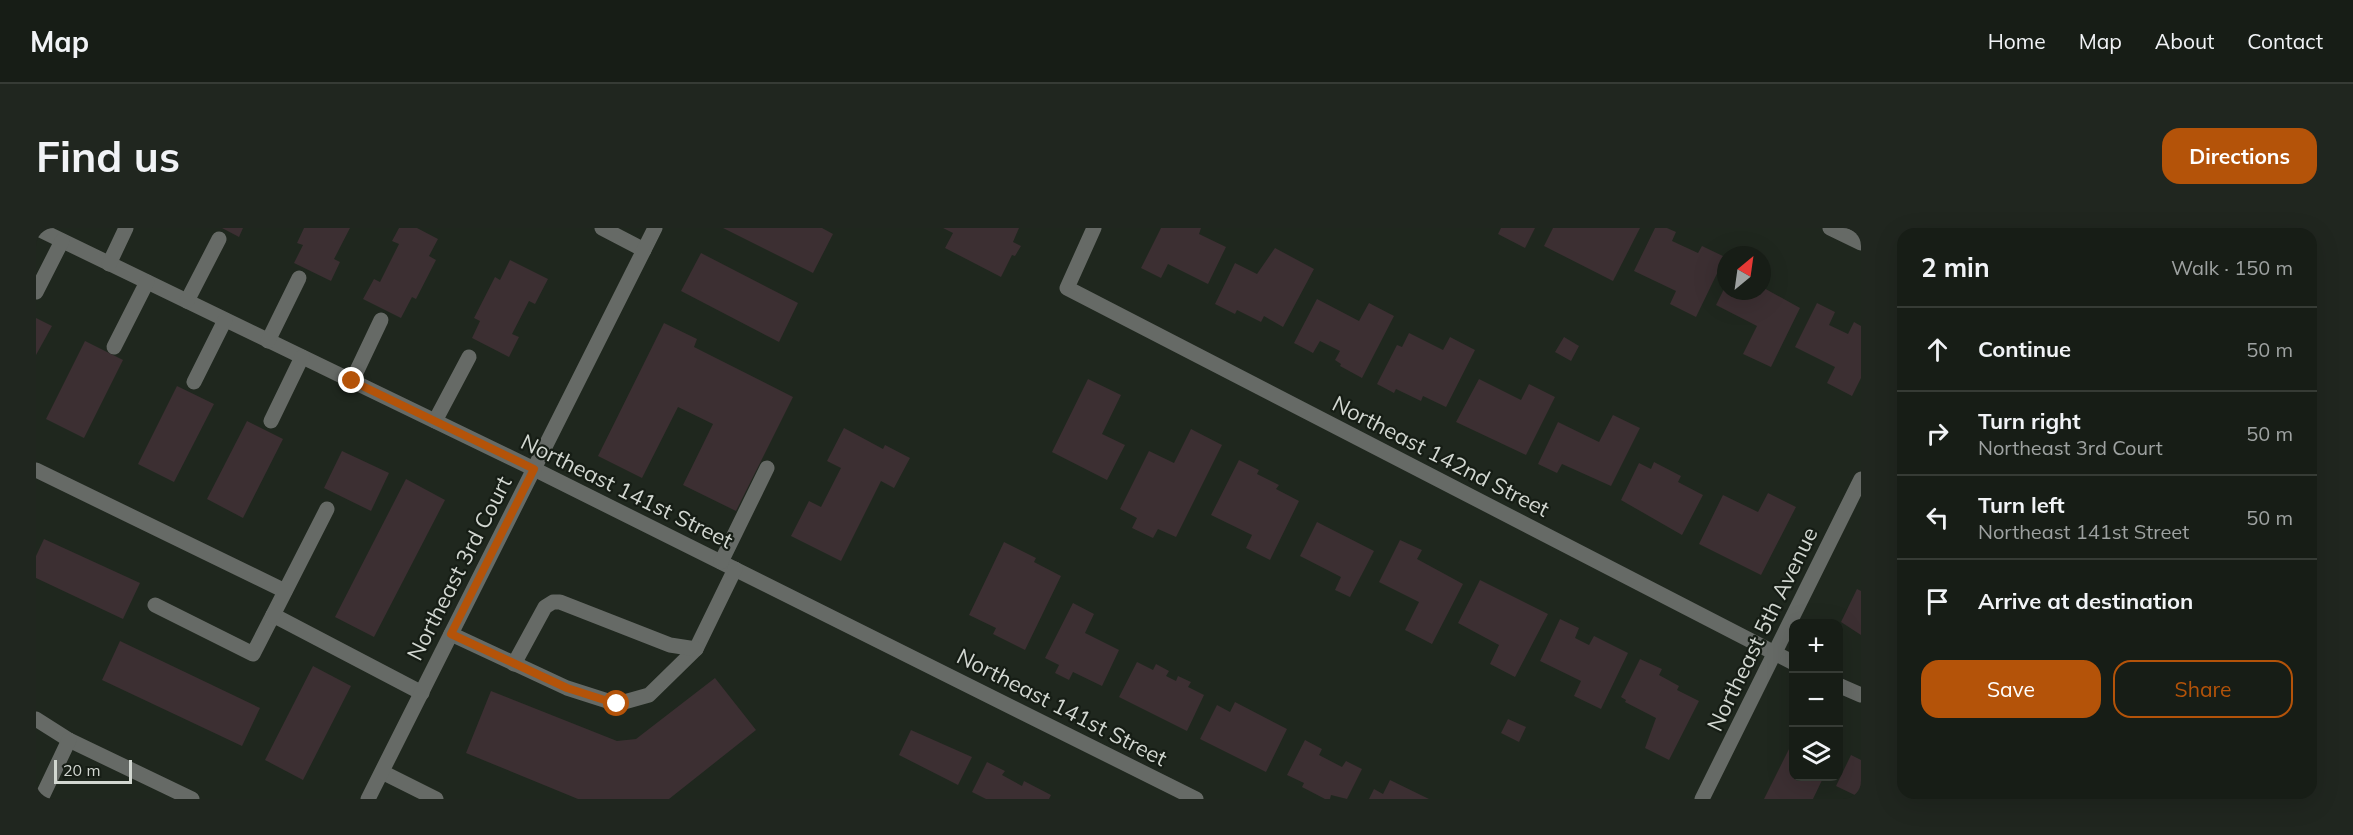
<!DOCTYPE html>
<html lang="en">
<head>
<meta charset="utf-8">
<style>
  body { margin:0; font-family:Mulish,sans-serif; background:#20261f; color:#f1f3f6 }
  .controls { position:absolute; right:18px; bottom:18px; display:grid; overflow:hidden; border-radius:12px; box-shadow:0 6px 24px #0002 }
  .controls button { width:54px; height:54px; display:grid; place-items:center; padding:0; border:0; border-bottom:2px solid #363b35; background:#171d16; color:#f1f3f6; font:30px sans-serif }
  .compass { position:absolute; left:1681px; top:18px; width:54px; height:54px; border-radius:50%; background:#171d16; box-shadow:0 6px 24px #0002; rotate:29deg }
  .scale { position:absolute; left:18px; bottom:15px; width:78px; box-sizing:border-box; padding-left:6px; border:3px solid #d2d7d1; border-top:0; font-size:16px; line-height:21px; white-space:nowrap; color:#d2d7d1; -webkit-text-stroke:4px #161d15; paint-order:stroke }
  .stop { position:absolute; width:18px; height:18px; margin:-14px; border:4px solid #b45309; border-radius:50%; background:#fff }
  .stop.end { background:#b45309; border-color:#fff; box-shadow:0 2px 6px #0008 }
  .list { margin:0; padding:0; list-style:none }
  h2 { display:flex; justify-content:space-between; align-items:center; height:78px; margin:0; padding:0 24px; font-size:26px }
  h2 small { font-size:20px; font-weight:400; color:#9ea2a1 }
  .list li { display:grid; grid-template-columns:39px 1fr auto; gap:18px; align-items:center; box-sizing:border-box; height:84px; padding:0 24px; border-top:2px solid #363b35 }
  .list b { display:block; font-size:22px; white-space:nowrap }
  .list p { margin:0; font-size:20px; white-space:nowrap; color:#9ea2a1 }
  .list em { font-size:20px; font-style:normal; color:#9ea2a1 }
  .actions { display:flex; gap:12px; padding:18px 24px }
  .actions a { flex:1; padding:14px 0; border:2px solid #b45309; border-radius:18px; text-align:center; font-size:21px; color:#b45309 }
  .actions .main { background:#b45309; color:#fff }
  .icon { flex:none; width:33px; height:33px; fill:none; stroke:currentColor; stroke-width:2; stroke-linecap:round; stroke-linejoin:round }
  .map { position:relative; flex:none; width:1825px; height:571px; overflow:hidden; border-radius:18px }
  header { display:flex; align-items:center; gap:36px; box-sizing:border-box; height:84px; padding:0 30px; background:#171d16; border-bottom:2px solid #363b35 }
  header strong { font-size:28px }
  nav { display:flex; gap:33px; margin-inline-start:auto; font-size:21px }
  .intro { display:flex; align-items:center; justify-content:space-between; box-sizing:border-box; height:144px; padding:0 36px }
  h1 { margin:0; font-size:42px }
  .button { padding:15px 27px; border-radius:18px; background:#b45309; color:#fff; font-size:21px; font-weight:700 }
  main { display:flex; gap:36px; padding:0 36px }
  aside { flex:1; background:#171d16; border-radius:18px; box-shadow:0 6px 24px #0002 }
  .map>svg:first-child { display:block }
</style>
</head>
<body>
<header>
<strong>Map</strong>
<nav><a>Home</a><a>Map</a><a>About</a><a>Contact</a></nav>
</header>
<div class="intro"><h1>Find us</h1><a class="button">Directions</a></div>
<main>
<div class="map">
<svg width="1825" height="571" viewBox="0 0 1825 571">
  <rect width="100%" height="100%" fill="#1f271e"/>
  <g fill="#3c2f32">
    <path d="M186,0H207L203,9Z"/>
    <path d="M268,0H314L298,31L304,34L295,53L258,35L267,17L261,15Z"/>
    <path d="M363,0H381L402,11L393,28L400,32L380,71L376,69L365,90L327,71L338,51L344,54L363,16L356,13Z"/>
    <path d="M687,0H786L797,6L777,45Z"/>
    <path d="M907,0H983L977,14L985,18L979,28L976,27L965,49L909,20L917,5Z"/>
    <path d="M1125,0H1165L1163,6L1190,19L1172,56L1132,36L1125,50L1105,40Z"/>
    <path d="M1465,0H1499L1489,20L1462,6Z"/>
    <path d="M1517,0H1604L1577,53L1508,18Z"/>
    <path d="M1619,0H1631L1640,4L1636,13L1662,25L1666,18L1689,29L1660,89L1634,76L1640,63L1598,43Z"/>
    <path d="M1239,20L1278,41L1247,99L1228,88L1225,94L1201,82L1199,86L1179,76L1199,35L1221,46Z"/>
    <path d="M665,25L762,75L743,114L645,63Z"/>
    <path d="M474,32L512,51L499,76L493,73L476,106L483,109L473,129L436,110L444,93L438,90L459,49L464,52Z"/>
    <path d="M1690,57V63H1726V59L1764,80L1735,139L1707,126L1721,98L1680,77Z"/>
    <path d="M1281,71L1323,93L1333,75L1358,88L1326,150L1304,138L1305,136L1299,132L1304,123L1284,113L1277,125L1258,115Z"/>
    <path d="M1781,75L1799,84L1793,97L1812,106L1818,94L1825,98V150L1816,168L1791,155L1799,139L1759,119Z"/>
    <path d="M0,90L16,98L0,127Z"/>
    <path d="M628,95L661,111L658,119L757,169L700,283L647,257L677,196L642,179L606,250L562,228Z"/>
    <path d="M1373,105L1407,122L1414,109L1439,122L1410,179L1387,168L1385,173L1360,161L1358,165L1341,156L1361,117L1366,119Z"/>
    <path d="M1528,109L1543,118L1535,133L1519,124Z"/>
    <path d="M49,113L87,132L48,210L10,191Z"/>
    <path d="M1052,151L1085,167L1066,206L1089,217L1071,252L1016,224Z"/>
    <path d="M1443,151L1485,172L1493,156L1519,169L1490,227L1420,194Z"/>
    <path d="M141,158L178,176L138,254L102,236Z"/>
    <path d="M1577,187L1604,200L1575,258L1526,236L1521,245L1502,236L1522,194L1563,214Z"/>
    <path d="M211,193L247,211L207,290L171,271Z"/>
    <path d="M808,200L847,221L849,217L874,230L858,260L845,253L805,333L755,308L773,273L785,279L805,240L791,233Z"/>
    <path d="M1155,201L1186,217L1140,309L1122,301L1117,310L1096,300L1101,290L1084,281L1113,223L1138,235Z"/>
    <path d="M306,223L353,245L335,283L288,260Z"/>
    <path d="M1203,232L1223,242L1221,246L1243,257L1240,261L1263,273L1234,332L1210,320L1216,307L1175,287Z"/>
    <path d="M1618,234L1645,248L1642,254L1667,267L1646,307L1585,272L1603,235L1615,241Z"/>
    <path d="M370,251L409,272L338,409L299,389Z"/>
    <path d="M1732,265L1760,279L1725,347L1663,316L1687,267L1722,284Z"/>
    <path d="M1281,294L1338,323L1314,369L1299,362L1305,349L1264,328Z"/>
    <path d="M8,311L104,355L87,391L0,350V328Z"/>
    <path d="M1364,312L1386,322L1381,331L1427,356L1396,416L1369,402L1383,374L1343,354Z"/>
    <path d="M968,314L1000,330L998,334L1025,348L989,422L957,406L960,400L933,387Z"/>
    <path d="M1444,352L1512,386L1479,449L1454,436L1463,417L1422,395Z"/>
    <path d="M1821,361L1825,363V407L1805,394Z"/>
    <path d="M1037,375L1058,386L1049,405L1083,422L1066,458L1037,444L1033,452L1019,445L1023,437L1009,430Z"/>
    <path d="M1524,391L1543,400L1539,410L1553,417L1558,408L1592,425L1565,481L1538,468L1545,453L1504,433Z"/>
    <path d="M84,413L224,480L206,518L66,452Z"/>
    <path d="M1604,431L1626,441L1623,447L1643,458L1641,462L1663,473L1633,532L1609,520L1620,490L1589,474L1590,472L1585,469Z"/>
    <path d="M1101,434L1117,442L1120,436L1133,443L1130,448L1140,453L1142,448L1155,454L1152,459L1168,467L1151,503L1083,469Z"/>
    <path d="M277,438L315,458L267,552L229,532Z"/>
    <path d="M679,450L720,502L633,571H542L430,525L455,463L581,513L600,511Z"/>
    <path d="M1199,474L1251,501L1230,544L1164,511L1181,477L1194,484Z"/>
    <path d="M1472,491L1490,499L1483,514L1465,505Z"/>
    <path d="M875,502L936,529L922,557L863,527Z"/>
    <path d="M1758,511V548H1788L1777,571H1728Z"/>
    <path d="M1269,512L1286,521L1283,527L1306,539L1310,533L1326,541L1311,571L1295,567L1294,571H1289L1266,559L1268,555L1251,547Z"/>
    <path d="M1815,527L1825,532V570L1800,558Z"/>
    <path d="M951,534L969,543L966,547L986,558L988,553L1015,567L1013,571H950L936,564Z"/>
    <path d="M1354,552L1393,571H1333L1338,561L1347,566Z"/>
  </g>
  <g fill="none" stroke-linecap="round" stroke-linejoin="round">
    <g stroke="#666a66" stroke-width="15">
      <path d="M0,0L498,241L1160,571"/>
      <path d="M566,0L608,22"/>
      <path d="M1058,0L1031,60L1758,435"/>
      <path d="M1794,0L1825,15"/>
      <path d="M73,36L90,0"/>
      <path d="M0,64L26,13"/>
      <path d="M151,73L183,11"/>
      <path d="M232,113L263,50"/>
      <path d="M78,119L111,54"/>
      <path d="M316,153L345,92"/>
      <path d="M158,154L189,92"/>
      <path d="M235,193L266,129"/>
      <path d="M399,193L433,129"/>
      <path d="M0,242L249,363"/>
      <path d="M685,334L731,240"/>
      <path d="M119,377L217,426L237,387L386,465"/>
      <path d="M237,387L291,281"/>
      <path d="M415,406L531,460L581,476L613,467L660,421L699,341"/>
      <path d="M478,436L509,379L517,374H524L634,417L660,421"/>
      <path d="M1802,457L1825,467"/>
      <path d="M0,491L33,512L156,571"/>
      <path d="M346,544L400,571"/>
      <path d="M5,571L33,512"/>
      <path d="M332,571L619,0"/>
      <path d="M1666,571L1825,251"/>
    </g>
  </g>
  <g fill="none" stroke-linecap="round" stroke-linejoin="round">
    <path stroke="#b45309" stroke-width="8" d="M316,153L498,241L415,406L531,460L581,476"/>
  </g>
  <g text-anchor="middle" dominant-baseline="central" stroke-width="4.5" stroke-linejoin="round" paint-order="stroke">
    <g font-size="22" fill="#d2d7d1" stroke="#161d15">
      <text transform="translate(1405 228) rotate(27)">Northeast 142nd Street</text>
      <text transform="translate(591 263) rotate(26)">Northeast 141st Street</text>
      <text transform="translate(423 340) rotate(-63)">Northeast 3rd Court</text>
      <text transform="translate(1726 401) rotate(-64)">Northeast 5th Avenue</text>
      <text transform="translate(1026 479) rotate(27)">Northeast 141st Street</text>
    </g>
  </g>
</svg>
<div class="controls">
<button>+</button>
<button>−</button>
<button><svg class="icon" aria-label="layers" viewBox="0 0 24 24"><path d="M12 4l9 5-9 5-9-5zM3 14l9 5 9-5"/></svg></button>
</div>
<svg class="compass" viewBox="-18 -18 36 36"><path d="M0-13l5 13h-10z" fill="#e53935"/><path d="M0 13l5-13h-10z" fill="#9ea2a1"/></svg>
<div class="scale">20 m</div>
<div class="stop" style="left:581px;top:476px"></div>
<div class="stop end" style="left:316px;top:153px"></div>
</div>
<aside>
<h2>2 min<small>Walk · 150 m</small></h2>
<ul class="list">
<li><svg class="icon" aria-label="ahead" viewBox="0 0 24 24"><path d="M12 20V5M6 11l6-6 6 6"/></svg><div><b>Continue</b></div><em>50 m</em></li>
<li><svg class="icon" aria-label="right" viewBox="0 0 24 24"><path d="M7 20v-9h11M14 6l5 5-5 5"/></svg><div><b>Turn right</b><p>Northeast 3rd Court</p></div><em>50 m</em></li>
<li><svg class="icon" aria-label="left" viewBox="0 0 24 24"><path d="M17 20v-9H6M10 6l-5 5 5 5"/></svg><div><b>Turn left</b><p>Northeast 141st Street</p></div><em>50 m</em></li>
<li><svg class="icon" aria-label="arrive" viewBox="0 0 24 24"><path d="M6 21V4h12l-3 4 3 4H6"/></svg><div><b>Arrive at destination</b></div></li>
</ul>
<div class="actions"><a class="main">Save</a><a>Share</a></div>
</aside>
</main>
</body>
</html>
